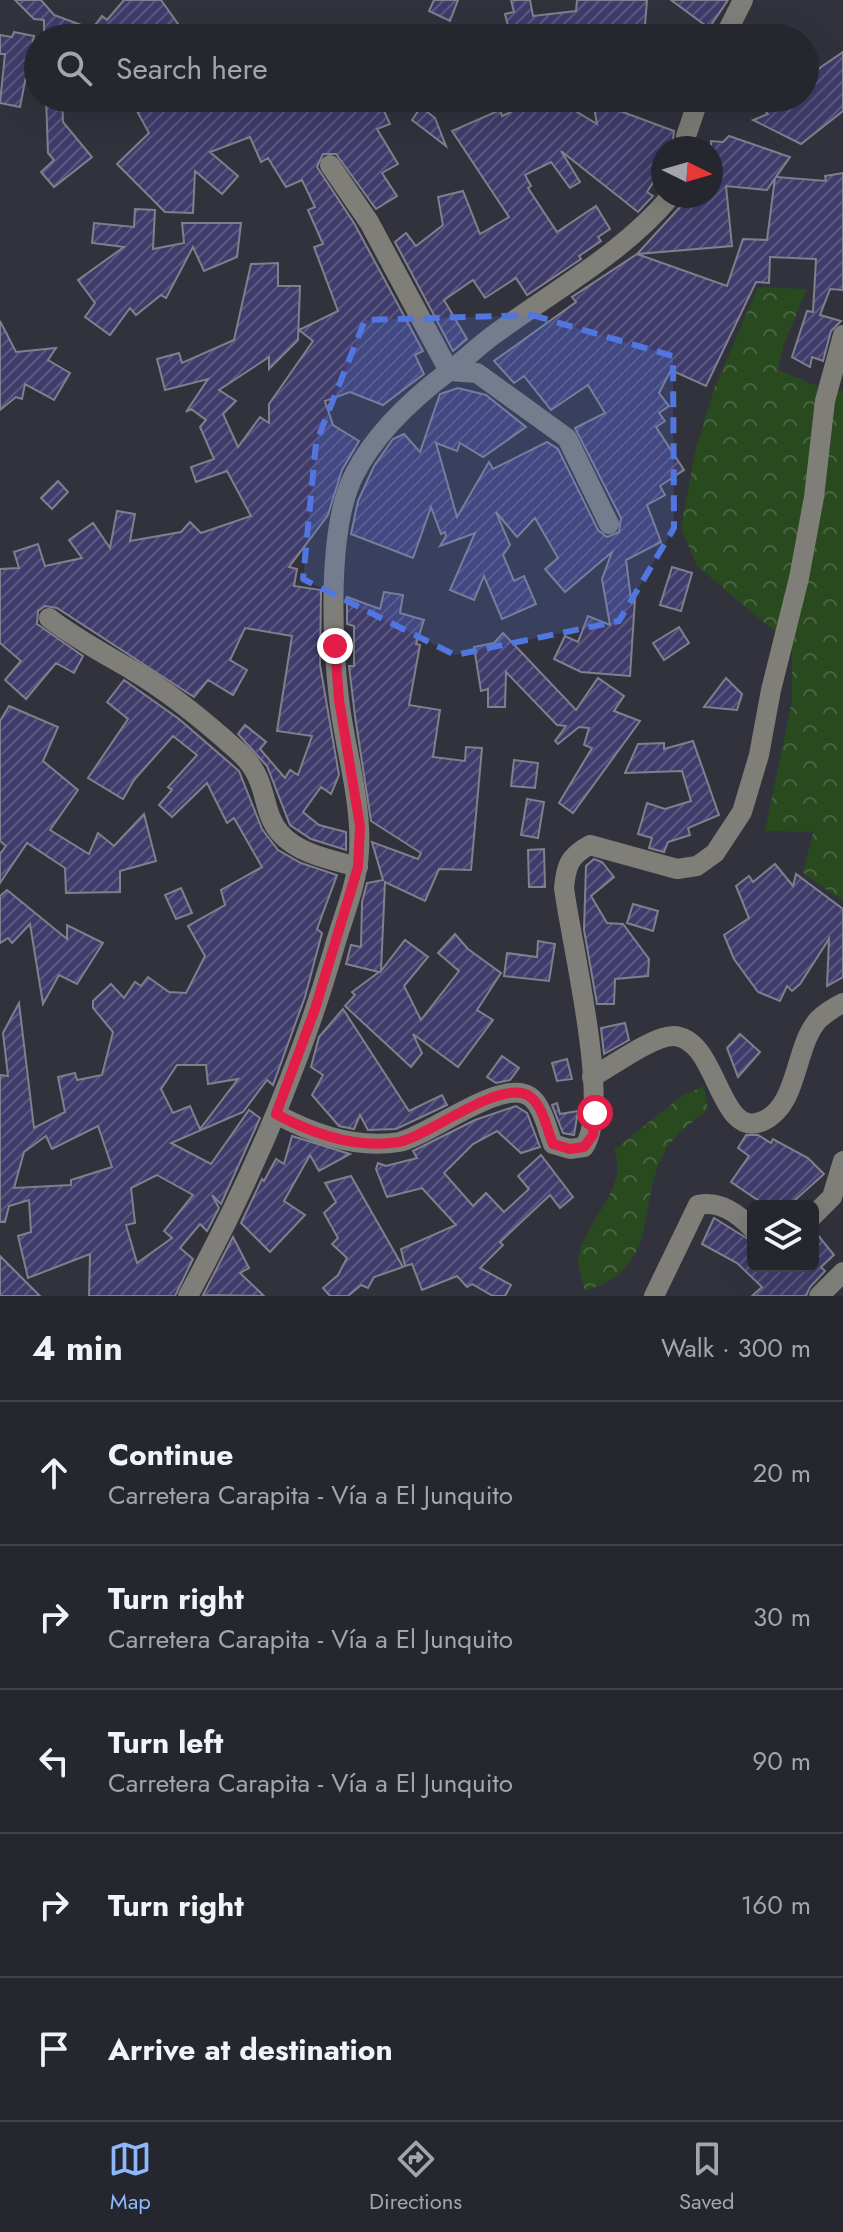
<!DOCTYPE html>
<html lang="en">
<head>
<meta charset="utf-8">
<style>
  body { margin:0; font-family:Jost,sans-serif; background:#2e2e36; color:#f1f3f6 }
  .controls { position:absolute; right:24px; bottom:24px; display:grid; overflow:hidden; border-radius:12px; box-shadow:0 8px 32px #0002 }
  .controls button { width:72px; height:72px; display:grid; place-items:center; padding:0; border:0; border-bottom:2px solid #42434a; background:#26262e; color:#f1f3f6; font:40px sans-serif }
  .compass { position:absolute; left:651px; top:136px; width:72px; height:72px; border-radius:50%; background:#26262e; box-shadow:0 8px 32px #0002; rotate:95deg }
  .stop { position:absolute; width:24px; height:24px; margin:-18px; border:6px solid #e11d48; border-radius:50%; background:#fff }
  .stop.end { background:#e11d48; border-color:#fff; box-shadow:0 2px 8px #0008 }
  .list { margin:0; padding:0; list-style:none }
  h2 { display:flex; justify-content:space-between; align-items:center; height:104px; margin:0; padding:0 32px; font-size:34px }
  h2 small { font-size:26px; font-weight:400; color:#a4a5aa }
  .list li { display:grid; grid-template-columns:52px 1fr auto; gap:24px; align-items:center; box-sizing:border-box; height:144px; padding:0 32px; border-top:2px solid #42434a }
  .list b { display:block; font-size:30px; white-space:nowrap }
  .list p { margin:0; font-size:26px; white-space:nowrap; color:#a4a5aa }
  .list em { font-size:26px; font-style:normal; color:#a4a5aa }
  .icon { flex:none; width:44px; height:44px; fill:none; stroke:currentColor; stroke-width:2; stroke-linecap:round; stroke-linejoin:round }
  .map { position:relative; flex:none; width:843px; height:1296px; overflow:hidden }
  .search { position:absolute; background:#26262e; box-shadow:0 8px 32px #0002; left:24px; right:24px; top:24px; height:88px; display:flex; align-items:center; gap:20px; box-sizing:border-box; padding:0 28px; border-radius:44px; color:#a4a5aa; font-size:30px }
  .sheet { height:824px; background:#26262e }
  nav { display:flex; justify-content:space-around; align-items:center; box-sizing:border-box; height:112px; border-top:2px solid #42434a; background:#26262e; font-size:22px; color:#a4a5aa }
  nav a { display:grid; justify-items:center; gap:4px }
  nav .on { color:#8db9fc }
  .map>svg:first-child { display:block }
</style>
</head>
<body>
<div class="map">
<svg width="843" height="1296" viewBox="0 0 843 1296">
  <defs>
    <pattern id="forest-crowns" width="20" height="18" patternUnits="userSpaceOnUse" patternTransform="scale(2)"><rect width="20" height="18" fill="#29491e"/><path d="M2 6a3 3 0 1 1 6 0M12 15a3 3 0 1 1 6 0" fill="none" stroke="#48643f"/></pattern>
    <pattern id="building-hatch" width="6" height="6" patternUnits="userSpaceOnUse" patternTransform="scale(2)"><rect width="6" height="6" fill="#3f3c6b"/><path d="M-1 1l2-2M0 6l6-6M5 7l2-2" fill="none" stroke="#5b5881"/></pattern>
  </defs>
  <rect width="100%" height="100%" fill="#32323d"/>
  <g fill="url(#forest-crowns)">
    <path d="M758,287L807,289L783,346L778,370L834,393L843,390V901L803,873L813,832L765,831L792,701V646L697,566L681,528L695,452L714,389Z"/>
    <path d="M704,1086L708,1109C695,1120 676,1133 667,1148C634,1201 666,1265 585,1291C583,1282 578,1269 578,1260C582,1223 631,1188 614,1150L682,1096Z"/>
  </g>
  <g fill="url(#building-hatch)" stroke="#80808d" stroke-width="2" fill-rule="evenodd">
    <path d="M15,0H41L54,15L92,29L102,16L107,20L124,0H161L188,38H153V34L112,30L108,36L111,38H51L44,30V20L34,19Z"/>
    <path d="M434,0H458L450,21L429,11Z"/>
    <path d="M511,0H530L533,16L576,11L577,0H647L644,38H511L505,14L514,12Z"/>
    <path d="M671,0H728L709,28Z"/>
    <path d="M14,32L34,36L20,107L0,103L5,54H0V35L12,37Z"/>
    <path d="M843,52V111L801,144L753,120L768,114L761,106L769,98H805V78Z"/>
    <path d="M46,98H62L63,122L92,157L54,187L41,172L54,160L48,153Z"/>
    <path d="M159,98L333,101L378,98L390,124L377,129L398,164L382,173L397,196L376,209L336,154H323L317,167L354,223L423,351L415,355L424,374L383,405L350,392L325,401L333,425L359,441L342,470L328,515L289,567L297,569L294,586L321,590L320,665L339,775L331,794L321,787L303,812L319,825L346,832V850L311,839L290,825L267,766L238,734L245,725L266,742L260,749L285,778L290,770L298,775L312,736L277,731L292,636L245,628L230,660L247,670L233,695L208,680L194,697L57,608L45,606L38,611L37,624L83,656L74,673L56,663L26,699L5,680L21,661L0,643V569L19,568L14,552L38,544L45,566L82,558L69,540L93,523L110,548L117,511L135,514L130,541L181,532L190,522L201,533L251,516L227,471L196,482L191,467L214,459L200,427L206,420L191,409L186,412L208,379L165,390L157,359L179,353L182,363L234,340L251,264L278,263V286H300L298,340L269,369V357L219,390L236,401L223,414L238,447L260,417L269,423V404L313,341L299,330L338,311L314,247L323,244L308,210L315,207L302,180L286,187L268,158L261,162L250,137L210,152L238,176L222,194L195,171L193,213L165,212L117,164L149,133L137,111Z"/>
    <path d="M541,98H554L597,124L593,101L674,131L673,140L670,148H663V167L647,192L653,196L638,212L561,151L580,182L570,188L551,162L525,175L531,186L528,188L557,232L596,206L610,229L598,237L601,241L579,256L581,259L527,295L516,278L485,298L473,280L444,300L467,339L453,351L395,242L406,233L416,246L443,225L438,197L463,191L480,234L509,217L452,131L500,110L502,116Z"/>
    <path d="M421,107L435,118L446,146L412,120Z"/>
    <path d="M729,136L790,157L776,177L826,181L825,176L843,173V290L830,289L820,315L841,321L831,331L823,361L812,357L810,367L792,357L807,311L813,312L816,259L770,257L769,283L756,282L706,386L671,370L659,393L669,406L659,413L665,421L656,427L684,470L660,486L665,495L647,505L661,542L626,560L631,599H635L630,676L581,672L554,659L565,636L578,642L588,616L610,625L602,579L612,552L565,592L545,569L558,558L535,518L517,537L496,512L510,545L503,555L514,581L524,576L536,604L502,619L484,576L474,600L450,590L475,533L440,546L446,536L445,532L441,534L431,507L413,558L351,534L358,501L374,466L393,439L404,434L420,452L440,394L458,388L486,395L526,427L483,457L460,443L457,451L436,443L457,517L489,462L493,469L547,442L558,449L598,530L607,537L619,532L621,518L575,428L605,413L588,385L551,410L524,376L514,383L494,361L576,302L572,297L637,254L727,286L743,239L767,240L775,178L767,190L726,186L732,246L637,254L690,196H711V141L723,142Z"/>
    <path d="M135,209L155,210L153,249L184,243L182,223H241L237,257L204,271L193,247L166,298L161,295L136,315L130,308L110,335L85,317L95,303L78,280L124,247L92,243L94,223L134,227Z"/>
    <path d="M0,321L16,352L56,348L48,360L70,373L54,400L25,384L22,399L16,397L0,410Z"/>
    <path d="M58,481L68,492L52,509L41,498Z"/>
    <path d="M672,567L692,573L681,611L660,605Z"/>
    <path d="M384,592L403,595L400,613L424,620L416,644L420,645L409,705L440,710L433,757L465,761L466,747L482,748L471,870L439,869L425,901L385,882L381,971L405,940L428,957L404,986L421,1020L459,971L438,953L455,934L468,949L501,973L477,1010L493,1020L458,1067L413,1034L422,1053L411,1067L345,1006L355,995L352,992L379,972L346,964L351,945L361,947L362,902L367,883L383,880L372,842L418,859L421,853L371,821L355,716L349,666H354V626L347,624V597L380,609Z"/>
    <path d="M679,627L689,643L664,660L653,643Z"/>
    <path d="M503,633L576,710L598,678L624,696L614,711L640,721L573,813L559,803L592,748L584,745L589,728L579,727L558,744L555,741L566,726L557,725L506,672L505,707H488V689L481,691L474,647L494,643Z"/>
    <path d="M726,678L742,694L737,710L704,707Z"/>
    <path d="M124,680L179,719L239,771L262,829L278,850L301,863L337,875L317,929L322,933L305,997L273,1085L267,1080L243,1112L171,1143L211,1164L249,1110L260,1118L221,1204L212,1195L219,1208L207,1231L200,1224L180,1248L193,1259L175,1296H89L90,1254L28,1278L18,1236L31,1232L29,1200L9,1206L5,1222H0V1075L8,1076L3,1033L19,1003L34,1128L65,1112L58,1077L75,1073L77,1080L102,1075L113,1032L93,1008V1001L111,984L124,998L135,982L141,986L148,977L169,992L186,993L205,956L188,926L225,905L221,890L262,867L234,818L227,823L207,783L172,817L159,805L172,790L168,787L197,755L173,736L134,780L123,799L88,778L128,719L107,702ZM177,1065H206L208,1084L238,1079L200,1129L190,1106L173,1113L161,1089ZM98,1126L112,1167L71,1180V1185L14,1188L24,1152L46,1136L52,1149ZM157,1175L193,1195L164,1231L172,1238L137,1263L126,1225L135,1223L131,1188Z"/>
    <path d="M9,706L58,727L43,761L78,790L50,830L89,854L98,833L114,846L144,814L156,861L120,871V892L66,893L65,868L27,843L0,883V854L6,846L0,841V721Z"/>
    <path d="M693,741L719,815L688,828L690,835L668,842L664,852L649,848L652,838L638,834L647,803L665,809L691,801L682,771L625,773L638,744L664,743V749Z"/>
    <path d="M514,760L538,763L535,788L511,786Z"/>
    <path d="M527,799L544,802L538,838L521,835Z"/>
    <path d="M544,849L545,887H529L528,850Z"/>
    <path d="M594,859L602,862L614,877L591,896L607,923L623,924L649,959L648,976L615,979L614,1004H597L584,930L586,866Z"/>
    <path d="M775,864L793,886L796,874L843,909V977L827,986L829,939L800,984L792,991L787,986L780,1001L758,992L734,959L724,935L749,918L736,886L749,876L753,882Z"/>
    <path d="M181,888L192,913L176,919L165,895Z"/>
    <path d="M7,890L67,939V925L103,943L77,984L59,975L43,1004L30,924L12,943L8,938L0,943V896Z"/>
    <path d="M633,904L658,911L653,931L627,923Z"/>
    <path d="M538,941L555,944L549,981L504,976L507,953L537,957Z"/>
    <path d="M343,1009L409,1111L442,1095L447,1105L396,1129L368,1130L360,1115L354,1129L339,1126L312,1095L323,1075L311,1067L319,1037Z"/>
    <path d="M625,1023L629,1040L604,1054L601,1028Z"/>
    <path d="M740,1034L760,1052L738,1077L727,1048Z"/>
    <path d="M502,1056L519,1068L510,1080L496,1083L487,1077Z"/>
    <path d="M567,1059L572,1079L557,1081L552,1063Z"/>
    <path d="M557,1103L560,1114L578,1111L574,1135L563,1133L552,1105Z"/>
    <path d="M516,1106L527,1113L540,1147L521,1153L497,1131L473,1144L444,1173L473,1206L486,1193L504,1212L529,1189L518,1176L541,1155L573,1197L560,1208L550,1195L500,1242L503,1245L480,1268L511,1285L505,1296H493L472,1284L467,1287L457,1276L422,1290L412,1264L405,1266L401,1249L456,1225L422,1188L387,1197L376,1169L378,1163L386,1166L417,1158L413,1151L475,1120Z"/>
    <path d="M746,1135H758L771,1143L773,1139L808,1158L824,1174L795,1200L794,1206L765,1205L731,1182L749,1156L738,1148Z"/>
    <path d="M292,1136L350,1154L319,1171L310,1155L284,1201L305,1215L270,1252L241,1223L262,1179L264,1181L276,1159L284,1164Z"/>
    <path d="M351,1176L403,1267L374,1277L368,1288L361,1285L348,1296H330L323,1288L338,1275L347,1258L332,1244L338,1238L324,1213L336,1202L325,1183Z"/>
    <path d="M714,1218L753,1242V1266H813V1229L834,1255L821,1267L825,1271L810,1287L806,1296H752L762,1287L737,1263L702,1244Z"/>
    <path d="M233,1237L249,1268L240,1273L264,1296L203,1295Z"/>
    <path d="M0,1256L40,1296H0Z"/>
  </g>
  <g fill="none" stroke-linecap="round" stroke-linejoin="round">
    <g stroke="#7f7e78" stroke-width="20">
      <path d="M724,38L743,0"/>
      <path d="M686,148V136L699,98"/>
      <path d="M330,165L369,222L449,371L477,373L567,438L609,524"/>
      <path d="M49,618C76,639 103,653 132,670C169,692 207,723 239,752C270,780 260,810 280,833C298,854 332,860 358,867"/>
      <path d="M592,1077C611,1067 654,1035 674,1036C719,1039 718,1141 763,1121C799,1105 794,1047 818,1020C824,1014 835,1007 843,1003"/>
      <path d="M276,1114C313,1134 356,1149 399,1142C429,1136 501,1078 529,1096C543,1105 547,1130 553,1144L570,1149L584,1147C612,1107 571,943 564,888C566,866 569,856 590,845L677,869L697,866L715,853L742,812L759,755L771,690L799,578L814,497L825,401L843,335"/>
      <path d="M813,1216L832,1197L843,1161"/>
      <path d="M188,1296C248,1186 298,1072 333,952C342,919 357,886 359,852C362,800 345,750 339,699C332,639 327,528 354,475C375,433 412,399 449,371C466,359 481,343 499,331C558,288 623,253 671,196"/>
      <path d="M654,1296L698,1205C720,1200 738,1214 753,1229"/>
      <path d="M819,1296L843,1272"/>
    </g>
  </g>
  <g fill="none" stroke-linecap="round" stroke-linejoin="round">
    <path stroke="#e11d48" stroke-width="10" d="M335,646L339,700L360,826L358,867L315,1009L276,1114C313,1134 356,1149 399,1142C429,1136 501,1078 529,1096C543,1105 547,1130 553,1144L570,1149L584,1147L593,1135L595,1113"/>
  </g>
  <path fill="#5176df" fill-opacity="0.2" stroke="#5176df" stroke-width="6" stroke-dasharray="16 10" stroke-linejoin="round" d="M532,315L673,356L674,528L619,621L455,655L303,579L316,443L365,320Z"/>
</svg>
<div class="controls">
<button><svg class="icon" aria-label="layers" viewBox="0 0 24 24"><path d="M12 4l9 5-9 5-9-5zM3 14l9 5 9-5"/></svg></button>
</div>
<svg class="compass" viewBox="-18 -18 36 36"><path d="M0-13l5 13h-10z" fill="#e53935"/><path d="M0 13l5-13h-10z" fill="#a4a5aa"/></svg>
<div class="stop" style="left:595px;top:1113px"></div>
<div class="stop end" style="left:335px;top:646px"></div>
<div class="search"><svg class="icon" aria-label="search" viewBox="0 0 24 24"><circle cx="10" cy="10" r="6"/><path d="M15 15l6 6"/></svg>Search here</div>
</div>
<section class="sheet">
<h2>4 min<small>Walk · 300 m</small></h2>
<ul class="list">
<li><svg class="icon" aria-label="ahead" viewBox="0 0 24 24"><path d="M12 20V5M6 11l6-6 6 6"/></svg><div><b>Continue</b><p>Carretera Carapita - Vía a El Junquito</p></div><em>20 m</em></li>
<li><svg class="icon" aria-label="right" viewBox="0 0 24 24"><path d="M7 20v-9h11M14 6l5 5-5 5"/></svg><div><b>Turn right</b><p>Carretera Carapita - Vía a El Junquito</p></div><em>30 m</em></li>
<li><svg class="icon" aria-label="left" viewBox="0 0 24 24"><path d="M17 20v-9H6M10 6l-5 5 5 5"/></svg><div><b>Turn left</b><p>Carretera Carapita - Vía a El Junquito</p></div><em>90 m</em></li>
<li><svg class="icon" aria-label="right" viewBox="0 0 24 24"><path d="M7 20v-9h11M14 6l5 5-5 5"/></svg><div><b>Turn right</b></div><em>160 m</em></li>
<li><svg class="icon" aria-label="arrive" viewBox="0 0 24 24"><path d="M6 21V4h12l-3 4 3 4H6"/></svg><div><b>Arrive at destination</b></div></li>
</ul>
</section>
<nav>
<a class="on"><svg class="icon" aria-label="map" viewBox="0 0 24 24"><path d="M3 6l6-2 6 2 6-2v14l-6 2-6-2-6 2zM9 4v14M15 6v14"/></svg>Map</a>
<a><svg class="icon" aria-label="directions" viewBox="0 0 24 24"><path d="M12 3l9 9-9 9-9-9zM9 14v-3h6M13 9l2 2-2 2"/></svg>Directions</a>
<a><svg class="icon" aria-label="saved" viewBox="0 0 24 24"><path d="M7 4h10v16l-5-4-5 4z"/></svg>Saved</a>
</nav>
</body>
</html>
